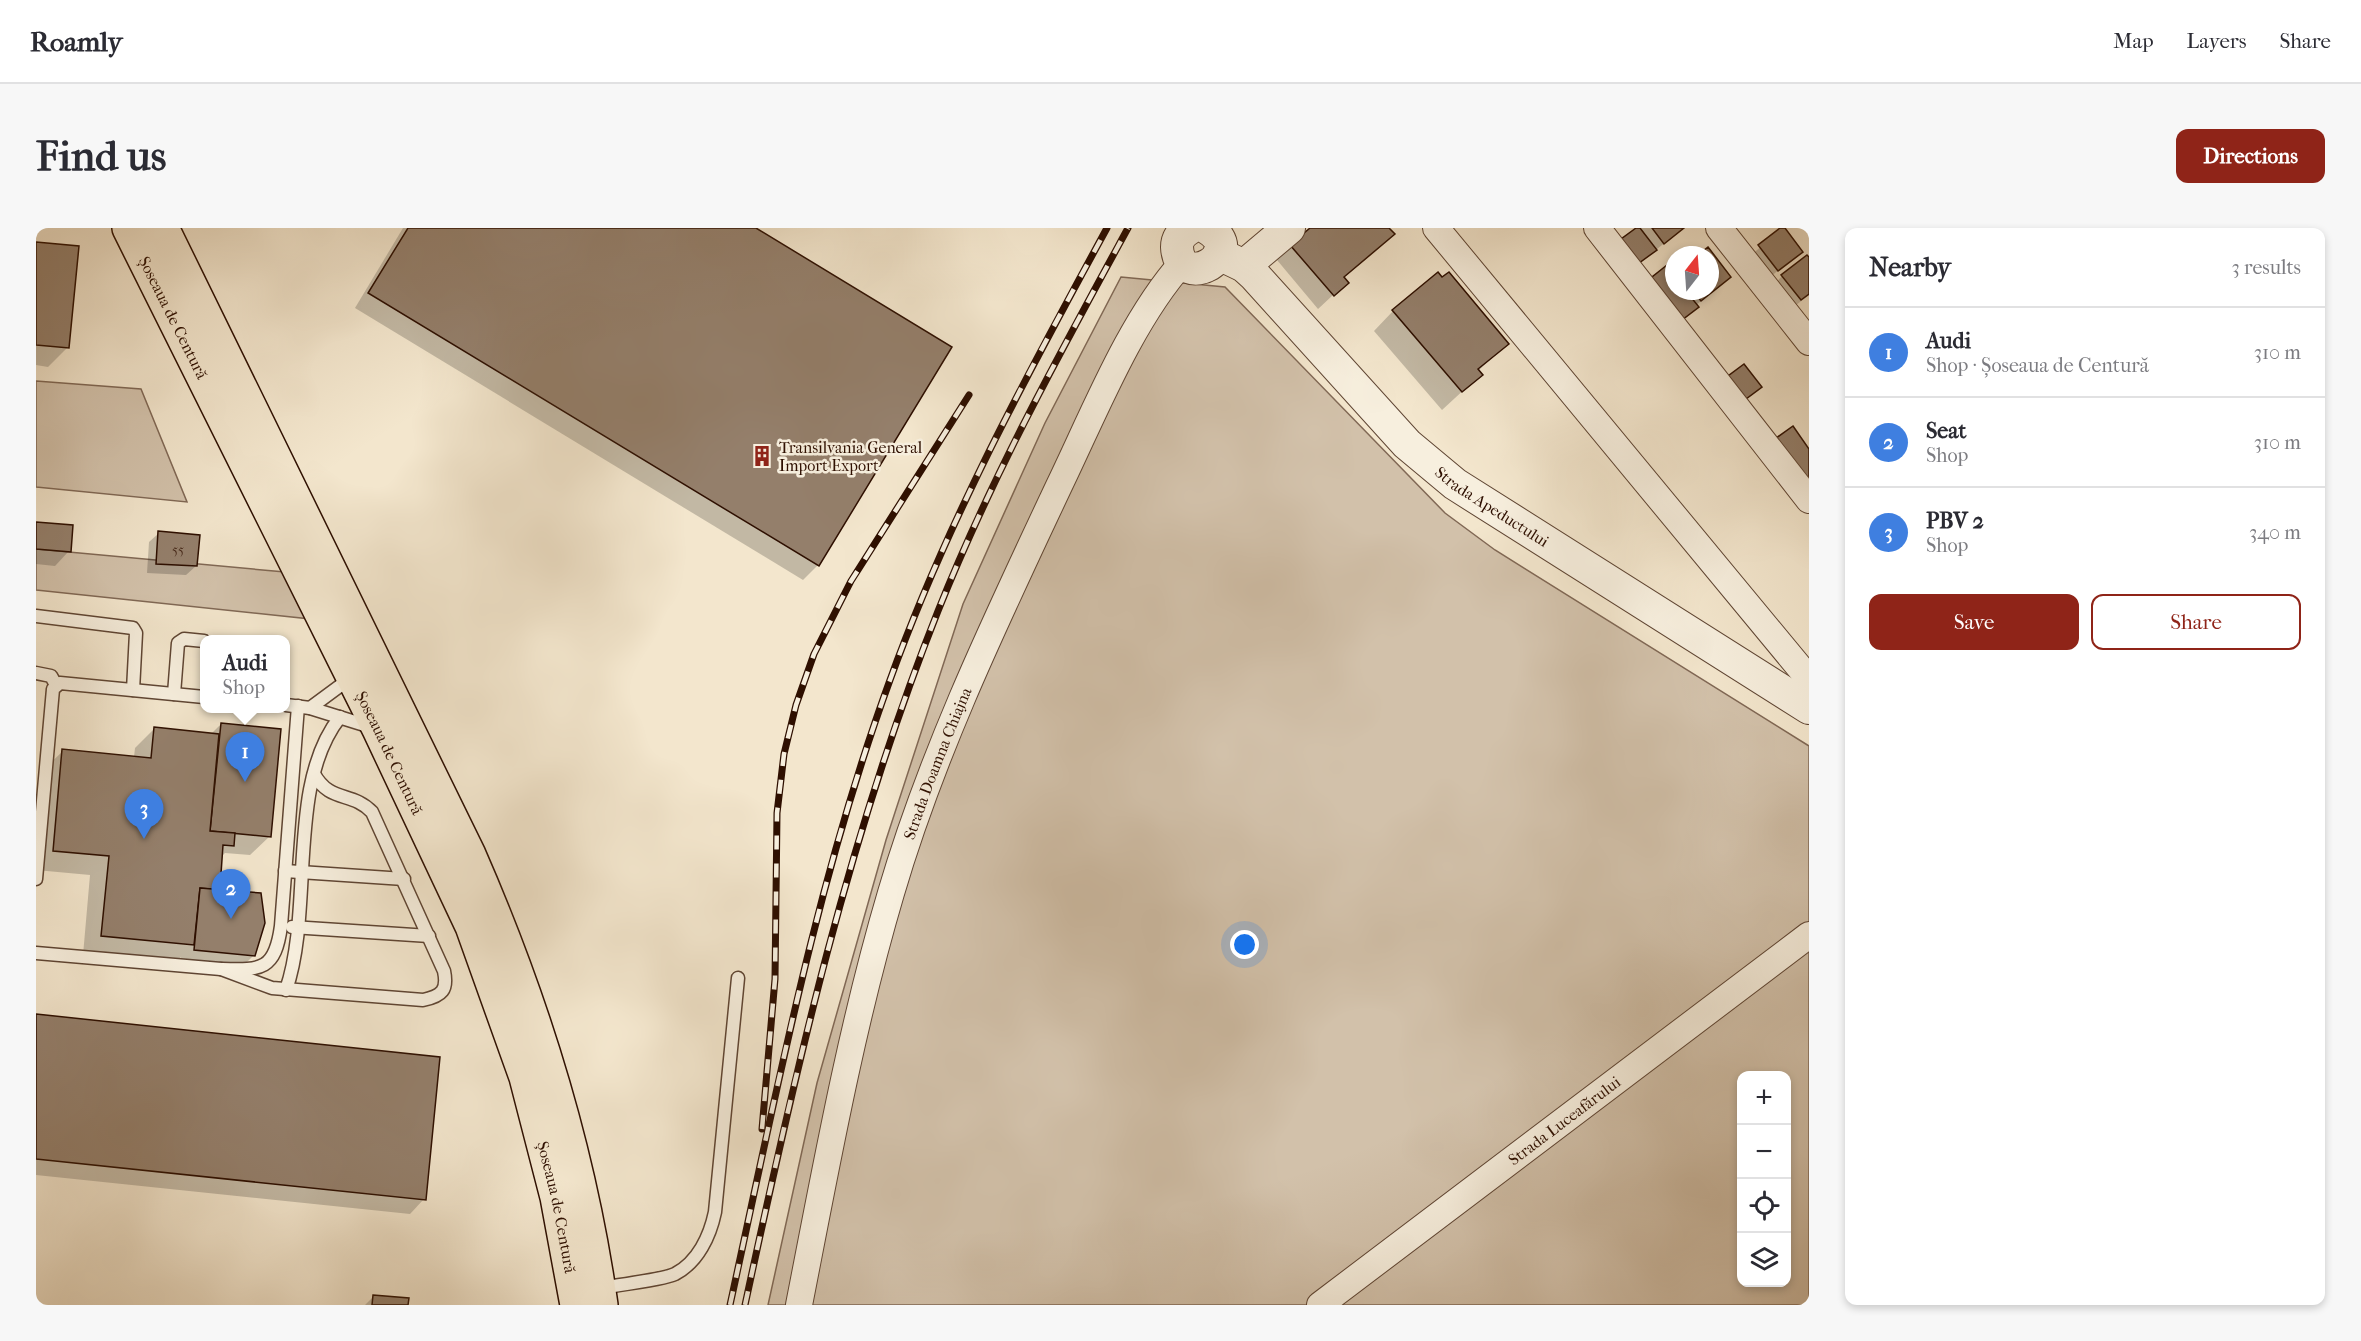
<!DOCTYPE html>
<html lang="en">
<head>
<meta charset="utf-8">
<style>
  body { margin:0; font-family:"IM FELL French Canon",serif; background:#f7f7f7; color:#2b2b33 }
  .controls { position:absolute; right:18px; bottom:18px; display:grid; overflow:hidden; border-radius:12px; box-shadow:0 3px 9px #0003 }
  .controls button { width:54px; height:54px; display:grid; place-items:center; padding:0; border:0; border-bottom:2px solid #e1e1e2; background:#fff; color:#2b2b33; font:30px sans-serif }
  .compass { position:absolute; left:1629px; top:18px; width:54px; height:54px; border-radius:50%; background:#fff; box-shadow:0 3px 9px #0003; rotate:17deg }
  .you { position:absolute; left:1209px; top:717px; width:21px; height:21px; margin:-15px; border:4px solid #fff; border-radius:50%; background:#1a73e8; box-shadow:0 0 0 9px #1a73e833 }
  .badge { display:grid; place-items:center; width:39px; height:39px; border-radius:50%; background:#8f2418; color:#fff; font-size:20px; font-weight:700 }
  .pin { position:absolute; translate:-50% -50px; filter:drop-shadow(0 2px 3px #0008) }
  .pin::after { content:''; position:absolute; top:32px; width:21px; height:18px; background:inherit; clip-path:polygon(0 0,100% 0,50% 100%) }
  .popup { position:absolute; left:164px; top:407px; width:90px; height:78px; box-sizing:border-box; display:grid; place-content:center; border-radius:12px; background:#fff; filter:drop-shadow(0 2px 4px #0005); font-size:20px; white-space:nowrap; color:#7c7c81 }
  .popup b { font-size:22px; color:#2b2b33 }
  .popup::after { content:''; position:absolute; left:50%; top:100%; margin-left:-12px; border:12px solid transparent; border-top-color:#fff }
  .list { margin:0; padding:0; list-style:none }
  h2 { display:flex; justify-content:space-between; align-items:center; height:78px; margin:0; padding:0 24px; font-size:26px }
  h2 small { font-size:20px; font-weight:400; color:#7c7c81 }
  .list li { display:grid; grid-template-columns:39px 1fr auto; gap:18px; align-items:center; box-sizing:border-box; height:90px; padding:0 24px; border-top:2px solid #e1e1e2 }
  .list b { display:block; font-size:22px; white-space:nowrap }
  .list p { margin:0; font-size:20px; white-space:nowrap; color:#7c7c81 }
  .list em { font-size:20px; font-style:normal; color:#7c7c81 }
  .actions { display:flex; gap:12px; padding:18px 24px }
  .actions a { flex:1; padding:14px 0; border:2px solid #8f2418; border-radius:12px; text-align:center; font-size:21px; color:#8f2418 }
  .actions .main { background:#8f2418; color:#fff }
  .icon { flex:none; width:33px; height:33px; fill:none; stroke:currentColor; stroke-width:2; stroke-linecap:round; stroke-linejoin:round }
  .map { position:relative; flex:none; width:1773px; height:1077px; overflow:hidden; border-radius:12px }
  header { display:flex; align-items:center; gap:36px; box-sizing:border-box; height:84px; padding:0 30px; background:#fff; border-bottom:2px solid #e1e1e2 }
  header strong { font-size:28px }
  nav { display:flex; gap:33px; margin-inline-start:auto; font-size:21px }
  .intro { display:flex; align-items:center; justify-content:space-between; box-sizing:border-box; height:144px; padding:0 36px }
  h1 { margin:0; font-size:42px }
  .button { padding:15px 27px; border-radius:12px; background:#8f2418; color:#fff; font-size:21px; font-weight:700 }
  main { display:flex; gap:36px; padding:0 36px }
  aside { flex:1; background:#fff; border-radius:12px; box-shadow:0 3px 9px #0003 }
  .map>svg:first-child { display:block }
</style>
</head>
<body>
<header>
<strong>Roamly</strong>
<nav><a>Map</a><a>Layers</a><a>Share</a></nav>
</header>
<div class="intro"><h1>Find us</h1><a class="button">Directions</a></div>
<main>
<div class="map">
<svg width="1773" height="1077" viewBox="0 0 1773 1077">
  <rect width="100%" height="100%" fill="#f3e6cd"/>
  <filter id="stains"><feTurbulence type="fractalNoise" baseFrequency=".00333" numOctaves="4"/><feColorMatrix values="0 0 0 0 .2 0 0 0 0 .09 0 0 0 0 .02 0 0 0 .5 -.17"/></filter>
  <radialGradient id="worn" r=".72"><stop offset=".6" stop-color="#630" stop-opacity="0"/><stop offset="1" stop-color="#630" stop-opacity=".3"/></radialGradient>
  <g fill="#d2c1aa" stroke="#806855" stroke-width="1.5" fill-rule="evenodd">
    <path d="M1085,49L1189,59L1409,285L1459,322L1773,518V1077H732L781,855L850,612L927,376L1009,195ZM1706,848H1750V1054H1706Z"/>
    <path d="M0,153L105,161L151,274L0,259Z"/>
    <path d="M0,321L249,344L275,391L0,362Z"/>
  </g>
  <g fill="#0003">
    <path d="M367,0H717L782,337L767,352L319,80Z"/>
    <path d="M1276,0H1351L1356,6L1307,50L1311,54L1282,81L1241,32Z"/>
    <path d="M1600,0H1647L1589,47L1601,1Z"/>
    <path d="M1747,0L1765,23L1732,51L1714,28Z"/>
    <path d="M0,15L32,119L12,139L0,137Z"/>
    <path d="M1672,21L1693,49L1659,78L1661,79L1651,89L1632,103L1638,48V63H1674V27H1664Z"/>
    <path d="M1773,31V67L1755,81L1737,58L1746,48Z"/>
    <path d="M1357,83L1471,116L1442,143L1445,146L1406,182L1338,103Z"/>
    <path d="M0,296L33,323L19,338L0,336Z"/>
    <path d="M123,305L160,338L150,347L111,345L113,314Z"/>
    <path d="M185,496L234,608L214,627L189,625L185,629L183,647L218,727L203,742L144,736L145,729L138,736L47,727L54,647L0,642L7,542L27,523L98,529L99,520L118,501L175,506Z"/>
    <path d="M0,788L388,971L374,986L0,947Z"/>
    <path d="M338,1068L371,1077H329Z"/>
  </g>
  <g fill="#947f6b" stroke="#2e0f00" stroke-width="1.5">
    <path d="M372,0H720L916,119L783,338L332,65Z"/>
    <path d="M1274,0H1353L1359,6L1308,49L1313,55L1298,68L1254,17Z"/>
    <path d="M1600,0H1604L1621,22L1599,38L1581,14Z"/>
    <path d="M1616,0H1648L1628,16Z"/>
    <path d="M1744,0H1749L1767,24L1742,43L1722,17Z"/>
    <path d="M0,14L43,18L33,120L0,117Z"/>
    <path d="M1672,19L1695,49L1665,73L1657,63H1674V27H1662Z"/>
    <path d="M1771,27L1773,29V66L1765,72L1745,47Z"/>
    <path d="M1631,37L1638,47V63H1650L1663,79L1642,95L1611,53Z"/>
    <path d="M1402,44L1406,49L1413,44L1473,116L1442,141L1447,147L1426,164L1356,82Z"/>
    <path d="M1708,136L1726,159L1706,174L1688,151Z"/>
    <path d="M1757,198L1773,221V256L1736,213Z"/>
    <path d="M0,294L37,297L35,324L0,321Z"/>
    <path d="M122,303L164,307L161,338L120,336Z"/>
    <path d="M185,495L245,501L235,609L174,603Z"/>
    <path d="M118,499L183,506L174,603L199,605L198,618L187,617L185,646L197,647L195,663L164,660L158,717L65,708L73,628L17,623L26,521L115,530Z"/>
    <path d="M164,660L225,665L229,695L219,728L158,722Z"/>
    <path d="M0,786L404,829L390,972L0,931Z"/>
    <path d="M337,1067L373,1070L372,1077H336Z"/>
  </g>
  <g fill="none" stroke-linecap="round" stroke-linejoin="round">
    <defs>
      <g id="service">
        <path d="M0,388L97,400L100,405L97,462"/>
        <path d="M0,445L15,448L20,457"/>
        <path d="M138,466L142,415L148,411L168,413"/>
        <path d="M250,477L274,480L335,499"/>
        <path d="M274,480L316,449"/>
        <path d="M249,643L368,651"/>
        <path d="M0,651L17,461L24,455L168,469"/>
        <path d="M256,699L393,708"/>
        <path d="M0,725L185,741C225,742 239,743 245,698L262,478"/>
        <path d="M185,741L236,760L387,772C406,768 412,762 408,743L336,584C316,563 294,575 278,546"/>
        <path d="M250,762C278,681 250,557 304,489"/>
        <path d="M564,1060C581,1057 626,1052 639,1046C662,1034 674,1008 679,984L702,750"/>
      </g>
      <g id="minor">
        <path d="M1400,0L1773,451"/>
        <path d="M1561,0L1773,272"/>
        <path d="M1683,0L1773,114"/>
        <path id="s1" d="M763,1077C790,939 815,800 855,665C896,525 960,392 1022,260C1057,188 1094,93 1147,34"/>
        <path id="s2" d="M1284,1077L1773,707"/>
      </g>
      <g id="tertiary">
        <path d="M1154,0C1147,4 1141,10 1141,19C1143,66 1215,25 1171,0"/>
        <path id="s3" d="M1183,26L1208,38L1219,48L1371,216L1419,256L1773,480"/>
        <path d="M1208,38L1253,0"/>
      </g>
      <g id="primary">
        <path id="s4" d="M93,0L343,501L436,698L490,849L521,969L541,1077"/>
        <path d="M126,0L433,627C496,771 543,921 565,1077"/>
      </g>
    </defs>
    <use href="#service" stroke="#5f4533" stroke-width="15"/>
    <use href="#minor" stroke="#5f4533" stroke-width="28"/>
    <use href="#tertiary" stroke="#5f4533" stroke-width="34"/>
    <use href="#primary" stroke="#2e0f00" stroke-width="36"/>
    <use href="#service" stroke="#f7efde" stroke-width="12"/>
    <use href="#minor" stroke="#f7efde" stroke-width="26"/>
    <use href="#tertiary" stroke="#f7efde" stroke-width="32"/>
    <use href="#primary" stroke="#f3e6cd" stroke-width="33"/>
    <defs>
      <g id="rail">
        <path d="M726,901L739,751L741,585L748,526L760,477L778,426L815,353L933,167"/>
        <path d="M694,1077C740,867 780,654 854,452C911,294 991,147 1071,0"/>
        <path d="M709,1077C760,840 812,609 902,383C955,250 1024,125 1092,0"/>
      </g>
    </defs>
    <use href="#rail" stroke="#2e0f00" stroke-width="7"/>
    <use href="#rail" stroke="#f7efde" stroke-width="4.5" stroke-dasharray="14" stroke-linecap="butt"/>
  </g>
  <defs>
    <symbol id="building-bare" viewBox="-9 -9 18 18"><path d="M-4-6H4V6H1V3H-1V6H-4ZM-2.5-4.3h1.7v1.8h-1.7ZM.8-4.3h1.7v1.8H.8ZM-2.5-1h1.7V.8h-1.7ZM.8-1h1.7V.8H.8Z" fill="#8f2418" stroke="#f7efde" stroke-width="2.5" paint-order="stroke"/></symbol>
  </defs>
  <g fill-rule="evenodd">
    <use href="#building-bare" x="711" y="213" width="30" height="30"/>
  </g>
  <g text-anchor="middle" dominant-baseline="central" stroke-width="5" stroke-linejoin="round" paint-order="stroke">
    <g font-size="14" fill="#482b1b">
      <text x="142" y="321">55</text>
    </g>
    <g font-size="16" fill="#2e0f00" stroke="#f7efde">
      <text stroke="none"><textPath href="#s4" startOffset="100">Șoseaua de Centură</textPath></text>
      <text stroke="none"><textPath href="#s3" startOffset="375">Strada Apeductului</textPath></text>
      <text stroke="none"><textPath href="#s4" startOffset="586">Șoseaua de Centură</textPath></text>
      <text stroke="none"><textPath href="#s1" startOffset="560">Strada Doamna Chiajna</textPath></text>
      <text stroke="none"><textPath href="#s2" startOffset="306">Strada Luceafărului</textPath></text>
      <text stroke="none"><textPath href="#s4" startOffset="1072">Șoseaua de Centură</textPath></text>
    </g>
    <g font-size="16" fill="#2e0f00" stroke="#f7efde" text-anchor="start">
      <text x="743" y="219">Transilvania General<tspan x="743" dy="18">Import Export</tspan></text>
    </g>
  </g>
  <rect width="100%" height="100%" filter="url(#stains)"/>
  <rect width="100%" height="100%" fill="url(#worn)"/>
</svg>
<div class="controls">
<button>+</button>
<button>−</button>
<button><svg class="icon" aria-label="locate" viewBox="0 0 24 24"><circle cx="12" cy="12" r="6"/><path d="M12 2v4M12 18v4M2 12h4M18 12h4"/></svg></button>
<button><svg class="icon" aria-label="layers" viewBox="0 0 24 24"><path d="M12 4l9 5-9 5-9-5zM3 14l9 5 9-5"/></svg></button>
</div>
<svg class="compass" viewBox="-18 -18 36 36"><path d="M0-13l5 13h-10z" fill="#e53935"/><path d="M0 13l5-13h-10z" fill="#7c7c81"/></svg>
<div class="you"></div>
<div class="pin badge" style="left:209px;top:554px;background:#3f7fe0">1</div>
<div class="popup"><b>Audi</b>Shop</div>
<div class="pin badge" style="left:195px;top:691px;background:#3f7fe0">2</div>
<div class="pin badge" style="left:108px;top:611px;background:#3f7fe0">3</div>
</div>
<aside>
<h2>Nearby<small>3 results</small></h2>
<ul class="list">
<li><span class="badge" style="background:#3f7fe0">1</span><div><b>Audi</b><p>Shop · Șoseaua de Centură</p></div><em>310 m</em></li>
<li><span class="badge" style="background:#3f7fe0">2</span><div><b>Seat</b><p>Shop</p></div><em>310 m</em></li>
<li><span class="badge" style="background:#3f7fe0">3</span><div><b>PBV 2</b><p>Shop</p></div><em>340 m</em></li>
</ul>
<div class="actions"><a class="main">Save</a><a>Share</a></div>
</aside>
</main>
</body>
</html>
